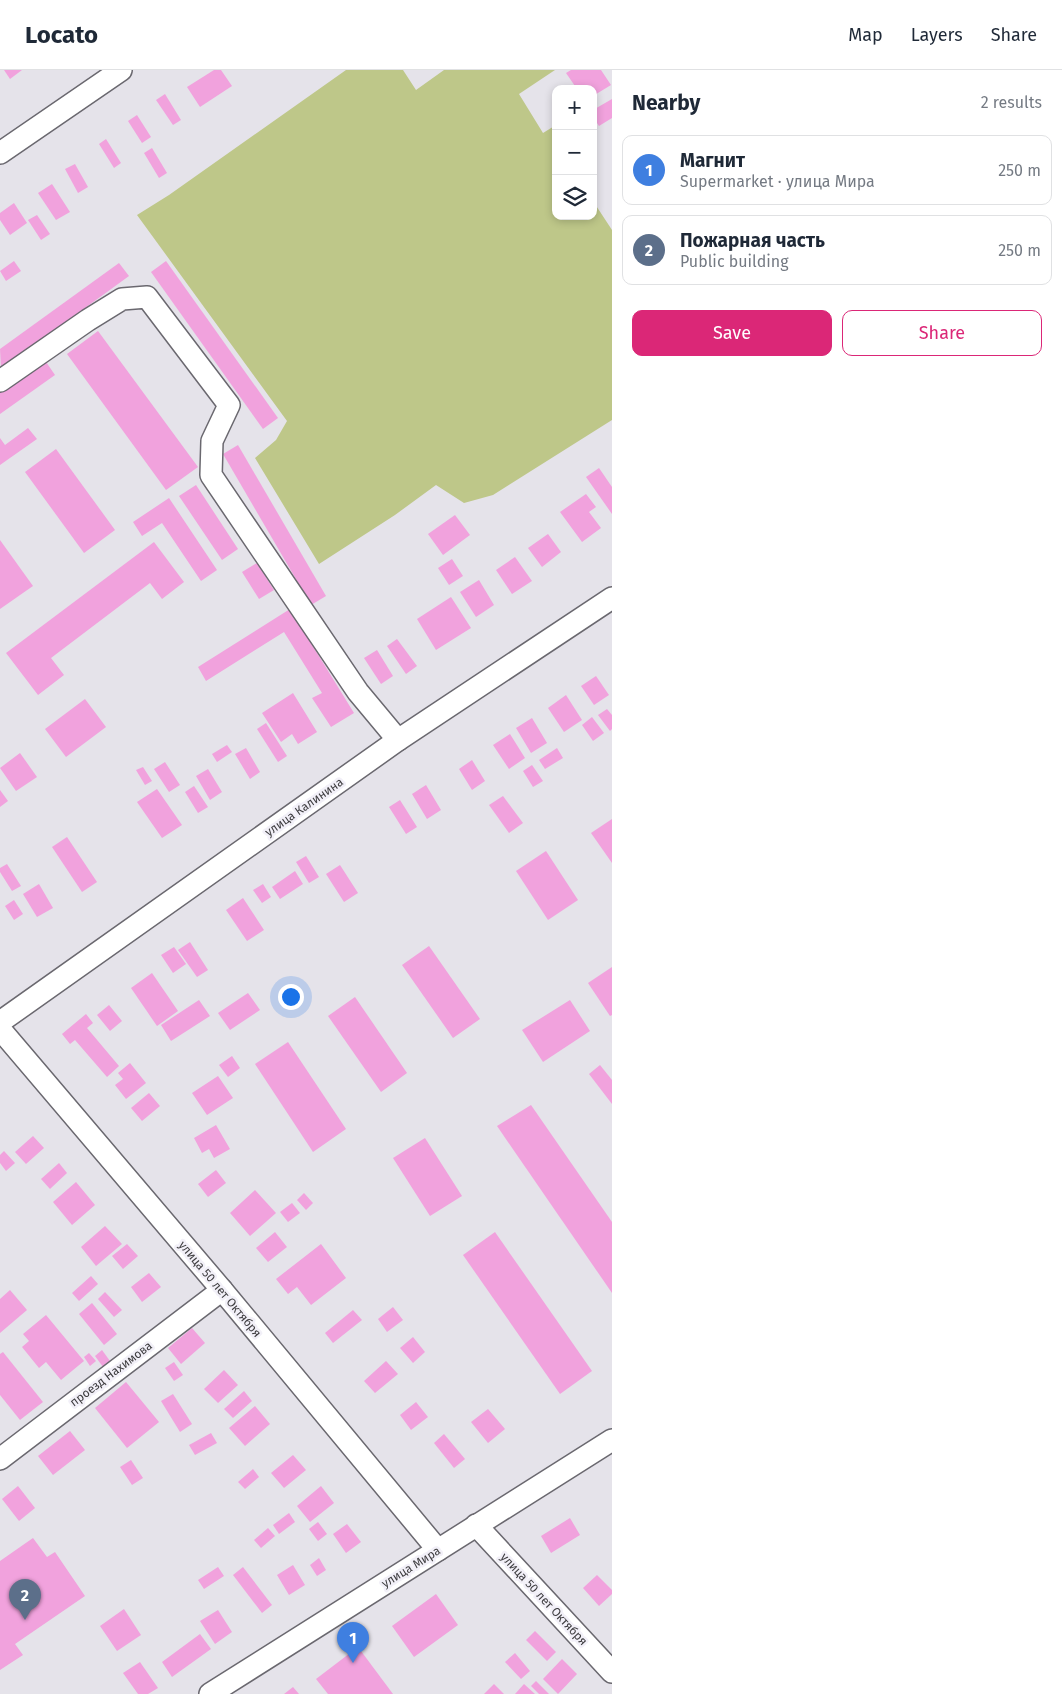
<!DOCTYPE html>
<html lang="en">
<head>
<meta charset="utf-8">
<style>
  body { margin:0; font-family:"Fira Sans",sans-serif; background:#f2f2f3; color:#1f2937 }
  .controls { position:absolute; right:15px; top:15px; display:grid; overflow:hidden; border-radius:10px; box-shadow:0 2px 8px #0003 }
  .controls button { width:45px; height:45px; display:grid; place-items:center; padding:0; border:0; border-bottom:1px solid #e0e1e3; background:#fff; color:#1f2937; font:25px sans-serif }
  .you { position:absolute; left:290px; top:926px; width:18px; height:18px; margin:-12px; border:4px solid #fff; border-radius:50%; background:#1a73e8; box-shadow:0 0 0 8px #1a73e833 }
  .badge { display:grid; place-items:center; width:32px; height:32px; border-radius:50%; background:#db2777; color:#fff; font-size:16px; font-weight:700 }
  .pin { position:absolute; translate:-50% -41px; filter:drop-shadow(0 1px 2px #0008) }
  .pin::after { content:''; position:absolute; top:26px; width:18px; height:15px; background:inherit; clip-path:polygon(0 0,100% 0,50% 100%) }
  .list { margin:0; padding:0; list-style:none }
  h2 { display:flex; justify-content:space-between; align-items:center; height:65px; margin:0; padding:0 20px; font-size:21px }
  h2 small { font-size:16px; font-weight:400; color:#747a83 }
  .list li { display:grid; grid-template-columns:32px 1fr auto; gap:15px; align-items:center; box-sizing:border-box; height:70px; margin:0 10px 10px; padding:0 10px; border:1px solid #e0e1e3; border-radius:10px }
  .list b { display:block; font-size:19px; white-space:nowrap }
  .list p { margin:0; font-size:16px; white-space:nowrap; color:#747a83 }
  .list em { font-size:16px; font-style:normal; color:#747a83 }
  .actions { display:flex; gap:10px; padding:15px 20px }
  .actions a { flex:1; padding:11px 0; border:1px solid #db2777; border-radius:10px; text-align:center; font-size:18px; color:#db2777 }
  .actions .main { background:#db2777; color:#fff }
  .icon { flex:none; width:28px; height:28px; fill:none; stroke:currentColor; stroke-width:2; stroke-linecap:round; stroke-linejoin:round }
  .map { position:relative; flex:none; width:612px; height:1624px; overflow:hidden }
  header { display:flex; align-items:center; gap:30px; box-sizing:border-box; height:70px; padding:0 25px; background:#fff; border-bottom:1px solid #e0e1e3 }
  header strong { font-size:24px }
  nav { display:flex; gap:28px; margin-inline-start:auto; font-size:18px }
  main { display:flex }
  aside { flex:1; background:#fff }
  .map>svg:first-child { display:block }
</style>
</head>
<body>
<header>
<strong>Locato</strong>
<nav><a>Map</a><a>Layers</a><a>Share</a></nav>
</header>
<main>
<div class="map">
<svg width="612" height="1624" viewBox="0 0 612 1624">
  <rect width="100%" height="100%" fill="#e5e3ea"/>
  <path fill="#bec789" d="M346,0H403L416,20L444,0H555L519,24L543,63L556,55V146H593V131L612,160V350L493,425L464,433L436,415L395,445L319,494L255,388L276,370L287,351L137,145L169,125Z"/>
  <g fill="#f1a2dd">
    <path d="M4,0H22L10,9Z"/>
    <path d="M214,0H221L232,16L200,37L187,17Z"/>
    <path d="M571,0H601L611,15L593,26V19H577L566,3Z"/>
    <path d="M165,24L181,50L173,55L156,30Z"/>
    <path d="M612,29V48L599,56L593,47V40Z"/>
    <path d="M137,45L151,67L142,73L128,51Z"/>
    <path d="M106,69L121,93L114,98L99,74Z"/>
    <path d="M152,78L167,103L159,108L144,83Z"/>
    <path d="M75,94L88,117L78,123L65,99Z"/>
    <path d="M52,114L70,142L56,150L38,123Z"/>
    <path d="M14,133L27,153L10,165L0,150V143Z"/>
    <path d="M37,145L50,164L41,170L28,150Z"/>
    <path d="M14,191L21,201L6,211L0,201Z"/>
    <path d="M166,191L278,348L263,359L151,202Z"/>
    <path d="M119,193L129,206L1,299L0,279Z"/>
    <path d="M98,261L198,397L166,420L67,284Z"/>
    <path d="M44,289L55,305L0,344V320Z"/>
    <path d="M28,358L37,369L0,395V368L5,375Z"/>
    <path d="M238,375L326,526L311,535L223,384Z"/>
    <path d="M56,379L115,460L84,483L25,402Z"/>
    <path d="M599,398L612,417V444L586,407Z"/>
    <path d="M196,415L238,479L222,490L179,426Z"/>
    <path d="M586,424L596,437L589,442L601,458L582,472L560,442Z"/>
    <path d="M169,428L217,500L201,511L162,453L142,466L133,452Z"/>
    <path d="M455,445L470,465L443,485L428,464Z"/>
    <path d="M548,464L561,482L542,497L528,478Z"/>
    <path d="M0,470L33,516L0,539Z"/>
    <path d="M154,472L184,512L162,529L150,513L51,588L64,605L38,625L6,583Z"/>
    <path d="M515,487L532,511L512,524L496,500Z"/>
    <path d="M452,489L463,506L449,515L438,498Z"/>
    <path d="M257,493L274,520L259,529L242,502Z"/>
    <path d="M479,510L494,535L476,547L460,522Z"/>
    <path d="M451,527L471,558L436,580L417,549Z"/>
    <path d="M290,539L354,643L331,657L312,628L322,623L284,562L206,611L198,597Z"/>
    <path d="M397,569L417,596L406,604L387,576Z"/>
    <path d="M377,580L393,606L381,614L364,588Z"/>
    <path d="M596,606L609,625L594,635L581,616Z"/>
    <path d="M293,623L317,662L298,674L292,664L281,672L262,643Z"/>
    <path d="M566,625L582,650L564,662L548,638Z"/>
    <path d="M85,629L106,657L66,687L45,659Z"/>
    <path d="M607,639L612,645V659L610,661L598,645Z"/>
    <path d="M592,647L604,663L593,671L582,655Z"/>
    <path d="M532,648L547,673L531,683L516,658Z"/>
    <path d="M266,653L287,686L278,692L257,659Z"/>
    <path d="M510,664L525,688L509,699L493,675Z"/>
    <path d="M227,675L232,682L217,692L212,684Z"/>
    <path d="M246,678L260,702L250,709L235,684Z"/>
    <path d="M557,678L563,688L545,699L539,690Z"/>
    <path d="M20,683L37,707L16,721L0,698Z"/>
    <path d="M472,690L485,711L472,720L459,699Z"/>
    <path d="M165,692L180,715L169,722L154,699Z"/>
    <path d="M532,695L543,711L533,717L523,701Z"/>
    <path d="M143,697L152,711L145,715L136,700Z"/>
    <path d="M208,699L222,722L210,730L196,706Z"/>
    <path d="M426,715L441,740L427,749L412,724Z"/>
    <path d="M194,716L208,737L198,743L185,722Z"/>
    <path d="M157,719L182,755L162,768L137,732Z"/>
    <path d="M0,720L8,731L0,737Z"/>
    <path d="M503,726L523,753L509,763L489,735Z"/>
    <path d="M400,730L417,757L406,764L389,737Z"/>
    <path d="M612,749V793L591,763Z"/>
    <path d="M67,767L97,812L82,822L52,777Z"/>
    <path d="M546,781L578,830L548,850L516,801Z"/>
    <path d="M306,786L319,807L309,813L296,792Z"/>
    <path d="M7,794L21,816L12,821L0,802V798Z"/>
    <path d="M340,795L358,823L344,832L326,804Z"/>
    <path d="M295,801L303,814L280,829L272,817Z"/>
    <path d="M39,814L53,838L37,847L23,824Z"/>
    <path d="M263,814L271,827L262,833L253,820Z"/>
    <path d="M243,828L264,860L247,871L226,840Z"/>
    <path d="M14,830L23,844L14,850L5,836Z"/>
    <path d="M190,872L208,900L197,907L178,880Z"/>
    <path d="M429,876L480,949L453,968L402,895Z"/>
    <path d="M174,877L186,894L173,903L161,885Z"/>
    <path d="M612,897V945L610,946L588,913Z"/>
    <path d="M152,903L178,941L157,956L131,918Z"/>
    <path d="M248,923L260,940L230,960L218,943Z"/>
    <path d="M355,927L407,1003L381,1022L328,946Z"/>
    <path d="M199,930L210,946L171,971L161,955Z"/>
    <path d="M570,930L590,961L543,992L522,960Z"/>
    <path d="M109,935L122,951L110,961L97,945Z"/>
    <path d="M86,944L93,953L87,958L119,996L107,1007L75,970L70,974L62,964Z"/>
    <path d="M288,972L346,1059L313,1082L255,994Z"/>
    <path d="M232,986L240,998L228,1007L219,995Z"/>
    <path d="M130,993L146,1013L126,1029L115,1015L123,1009L118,1003Z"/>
    <path d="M600,995L612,1010V1034L589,1004Z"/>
    <path d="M218,1006L233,1028L207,1045L192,1023Z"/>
    <path d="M149,1023L160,1036L142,1051L131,1038Z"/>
    <path d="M531,1035L612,1152V1223L497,1056Z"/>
    <path d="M216,1055L230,1079L214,1088L209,1079L202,1083L194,1068Z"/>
    <path d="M33,1066L44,1078L26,1094L15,1082Z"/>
    <path d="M425,1068L462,1126L430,1146L393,1088Z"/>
    <path d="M4,1081L15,1093L6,1101L0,1093V1085Z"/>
    <path d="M59,1093L67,1103L50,1119L41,1109Z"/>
    <path d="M216,1100L226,1113L208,1127L198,1114Z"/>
    <path d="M76,1112L95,1135L72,1155L53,1132Z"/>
    <path d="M255,1120L276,1143L250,1166L230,1143Z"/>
    <path d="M304,1123L313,1133L306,1140L297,1130Z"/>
    <path d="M292,1133L300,1143L288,1152L280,1142Z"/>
    <path d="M105,1156L122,1174L96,1196L81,1177Z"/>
    <path d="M275,1162L287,1177L268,1192L256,1178Z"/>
    <path d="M495,1162L592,1301L560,1324L463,1185Z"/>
    <path d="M127,1174L138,1186L123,1199L112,1186Z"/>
    <path d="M321,1174L346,1208L311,1235L297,1217L288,1224L276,1209Z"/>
    <path d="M149,1203L161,1217L142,1232L131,1217Z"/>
    <path d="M91,1206L98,1214L79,1231L72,1223Z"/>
    <path d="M10,1220L27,1240L0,1263V1229Z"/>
    <path d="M105,1222L122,1240L114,1247L98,1229Z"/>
    <path d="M92,1233L117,1264L104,1275L79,1244Z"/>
    <path d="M393,1237L403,1250L387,1262L378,1249Z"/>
    <path d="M353,1240L362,1250L333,1273L325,1263Z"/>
    <path d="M46,1245L84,1291L61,1310L46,1292L39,1298L22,1277L29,1271L23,1264Z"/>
    <path d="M192,1258L205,1273L181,1294L168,1278Z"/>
    <path d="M413,1267L425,1282L413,1293L400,1278Z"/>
    <path d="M102,1280L110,1291L103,1297L95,1286Z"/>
    <path d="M3,1282L43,1332L20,1350L0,1325V1284Z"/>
    <path d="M89,1283L96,1291L90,1296L84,1287Z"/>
    <path d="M386,1291L398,1304L375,1323L364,1311Z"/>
    <path d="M174,1292L183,1305L174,1311L165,1298Z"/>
    <path d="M224,1300L238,1315L218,1333L204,1319Z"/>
    <path d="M126,1312L159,1352L127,1378L95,1338Z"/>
    <path d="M244,1321L252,1331L233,1348L224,1339Z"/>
    <path d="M173,1324L192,1354L180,1362L161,1331Z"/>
    <path d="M416,1332L428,1347L411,1360L400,1345Z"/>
    <path d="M255,1336L270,1354L245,1376L229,1358Z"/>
    <path d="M488,1339L505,1359L488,1373L471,1352Z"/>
    <path d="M70,1361L85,1380L53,1405L38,1386Z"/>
    <path d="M211,1363L217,1373L195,1385L189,1375Z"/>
    <path d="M444,1364L465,1389L454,1398L434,1373Z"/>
    <path d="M293,1385L306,1400L284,1418L271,1403Z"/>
    <path d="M131,1390L143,1408L132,1415L120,1397Z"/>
    <path d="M253,1399L259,1407L245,1419L238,1412Z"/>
    <path d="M18,1416L35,1438L19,1451L2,1429Z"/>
    <path d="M321,1416L334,1433L310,1452L297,1436Z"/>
    <path d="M289,1443L295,1452L279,1464L273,1455Z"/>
    <path d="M570,1448L580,1465L551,1483L541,1466Z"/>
    <path d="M318,1452L327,1464L318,1471L309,1459Z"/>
    <path d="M347,1454L361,1472L346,1483L333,1464Z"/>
    <path d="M268,1458L275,1466L261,1478L254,1470Z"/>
    <path d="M33,1468L47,1487L55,1482L85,1526L15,1574L23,1585L0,1600V1491Z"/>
    <path d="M319,1488L326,1500L317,1506L310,1495Z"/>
    <path d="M293,1495L305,1515L289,1525L277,1505Z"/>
    <path d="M218,1497L224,1506L204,1519L198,1510Z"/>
    <path d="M243,1497L272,1535L262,1543L233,1505Z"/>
    <path d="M597,1505L612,1520V1524L599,1536L583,1518Z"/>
    <path d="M436,1524L458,1555L414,1587L392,1556Z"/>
    <path d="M124,1539L141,1565L117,1581L100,1556Z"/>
    <path d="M218,1540L232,1562L215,1574L200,1551Z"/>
    <path d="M535,1561L556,1582L547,1591L526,1570Z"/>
    <path d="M200,1564L211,1579L172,1607L162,1592Z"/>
    <path d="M358,1577L393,1624H328L316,1609Z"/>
    <path d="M515,1583L530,1601L521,1609L505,1592Z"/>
    <path d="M562,1589L577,1604L558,1624L543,1609Z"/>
    <path d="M140,1592L158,1618L148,1624H138L123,1603Z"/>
    <path d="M536,1611L549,1624H539L531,1616Z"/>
    <path d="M494,1614L504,1624H484Z"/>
    <path d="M524,1614L535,1624H515Z"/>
    <path d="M293,1617L299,1624H284Z"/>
  </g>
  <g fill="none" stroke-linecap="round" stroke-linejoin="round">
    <defs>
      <g id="minor">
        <path d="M0,83L121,0"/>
        <path d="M0,311L88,250L122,229L147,227L229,335L212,371L211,405L358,622L398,670"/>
        <path d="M0,952L398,670L612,528"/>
        <path d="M0,959L222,1220L438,1480"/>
        <path d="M0,1389L222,1220"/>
        <path d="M476,1455L612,1602"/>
        <path d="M210,1624L612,1370"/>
      </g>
    </defs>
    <use href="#minor" stroke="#6a686f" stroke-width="24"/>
    <use href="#minor" stroke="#fff" stroke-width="21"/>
  </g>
  <g text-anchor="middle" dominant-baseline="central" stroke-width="5" stroke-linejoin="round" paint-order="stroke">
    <g font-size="12" fill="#3d3c3f" stroke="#f2f0f8">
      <text transform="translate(304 737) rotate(-35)">улица Калинина</text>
      <text transform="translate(220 1219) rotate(50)">улица 50 лет Октября</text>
      <text transform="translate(111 1304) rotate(-37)">проезд Нахимова</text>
      <text transform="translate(411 1497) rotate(-32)">улица Мира</text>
      <text transform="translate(544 1529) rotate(47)">улица 50 лет Октября</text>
    </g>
  </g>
</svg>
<div class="controls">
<button>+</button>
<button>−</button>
<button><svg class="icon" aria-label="layers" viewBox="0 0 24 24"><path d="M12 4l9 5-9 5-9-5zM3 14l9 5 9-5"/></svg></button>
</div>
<div class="you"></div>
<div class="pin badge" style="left:353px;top:1593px;background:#3f7fe0">1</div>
<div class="pin badge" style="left:25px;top:1550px;background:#5c6f8a">2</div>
</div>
<aside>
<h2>Nearby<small>2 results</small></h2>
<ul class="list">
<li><span class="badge" style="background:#3f7fe0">1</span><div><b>Магнит</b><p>Supermarket · улица Мира</p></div><em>250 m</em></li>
<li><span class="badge" style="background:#5c6f8a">2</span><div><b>Пожарная часть</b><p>Public building</p></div><em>250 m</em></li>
</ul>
<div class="actions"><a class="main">Save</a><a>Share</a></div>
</aside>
</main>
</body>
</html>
